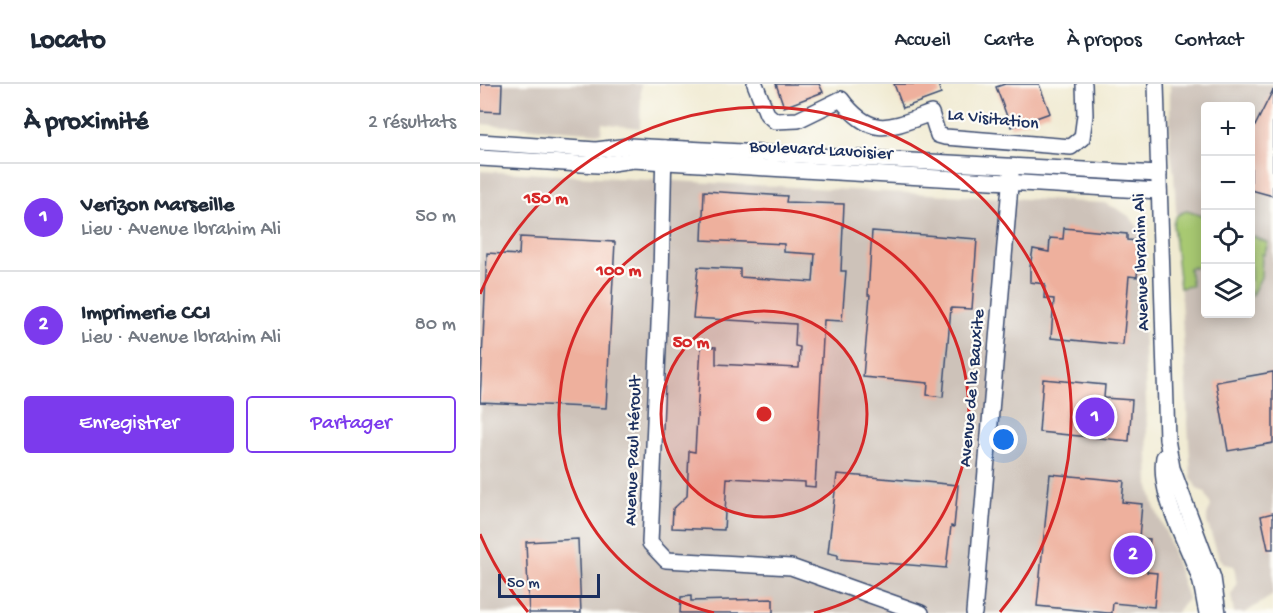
<!DOCTYPE html>
<html lang="fr">
<head>
<meta charset="utf-8">
<style>
  body { margin:0; font-family:"Gochi Hand",sans-serif; background:#f2f2f3; color:#1f2937 }
  .controls { position:absolute; right:18px; top:18px; display:grid; overflow:hidden; border-radius:6px; box-shadow:0 3px 15px #0003 }
  .controls button { width:54px; height:54px; display:grid; place-items:center; padding:0; border:0; border-bottom:2px solid #e0e1e3; background:#fff; color:#1f2937; font:30px sans-serif }
  .scale { position:absolute; left:18px; bottom:15px; width:102px; box-sizing:border-box; padding-left:6px; border:3px solid #1b2f5e; border-top:0; font-size:16px; line-height:21px; white-space:nowrap; color:#1b2f5e; -webkit-text-stroke:4px #fdfcf7; paint-order:stroke }
  .you { position:absolute; left:524px; top:356px; width:21px; height:21px; margin:-15px; border:4px solid #fff; border-radius:50%; background:#1a73e8; box-shadow:0 0 0 9px #1a73e833 }
  .badge { display:grid; place-items:center; width:39px; height:39px; border-radius:50%; background:#7c3aed; color:#fff; font-size:20px; font-weight:700 }
  .pin { position:absolute; translate:-50% -50%; border:3px solid #fff; box-shadow:0 2px 6px #0006 }
  .list { margin:0; padding:0; list-style:none }
  h2 { display:flex; justify-content:space-between; align-items:center; height:78px; margin:0; padding:0 24px; font-size:26px }
  h2 small { font-size:20px; font-weight:400; color:#747a83 }
  .list li { display:grid; grid-template-columns:39px 1fr auto; gap:18px; align-items:center; box-sizing:border-box; height:108px; padding:0 24px; border-top:2px solid #e0e1e3 }
  .list b { display:block; font-size:22px; white-space:nowrap }
  .list p { margin:0; font-size:20px; white-space:nowrap; color:#747a83 }
  .list em { font-size:20px; font-style:normal; color:#747a83 }
  .actions { display:flex; gap:12px; padding:18px 24px }
  .actions a { flex:1; padding:14px 0; border:2px solid #7c3aed; border-radius:6px; text-align:center; font-size:21px; color:#7c3aed }
  .actions .main { background:#7c3aed; color:#fff }
  .icon { flex:none; width:33px; height:33px; fill:none; stroke:currentColor; stroke-width:2; stroke-linecap:round; stroke-linejoin:round }
  .map { position:relative; flex:none; width:793px; height:529px; overflow:hidden }
  header { display:flex; align-items:center; gap:36px; box-sizing:border-box; height:84px; padding:0 30px; background:#fff; border-bottom:2px solid #e0e1e3 }
  header strong { font-size:28px }
  nav { display:flex; gap:33px; margin-inline-start:auto; font-size:21px }
  main { display:flex }
  aside { flex:1; background:#fff }
  .map>svg:first-child { display:block }
</style>
</head>
<body>
<header>
<strong>Locato</strong>
<nav><a>Accueil</a><a>Carte</a><a>À propos</a><a>Contact</a></nav>
</header>
<main>
<aside>
<h2>À proximité<small>2 résultats</small></h2>
<ul class="list">
<li><span class="badge">1</span><div><b>Verizon Marseille</b><p>Lieu · Avenue Ibrahim Ali</p></div><em>50 m</em></li>
<li><span class="badge">2</span><div><b>Imprimerie CCI</b><p>Lieu · Avenue Ibrahim Ali</p></div><em>80 m</em></li>
</ul>
<div class="actions"><a class="main">Enregistrer</a><a>Partager</a></div>
</aside>
<div class="map">
<svg width="793" height="529" viewBox="0 0 793 529">
  <rect width="100%" height="100%" fill="#fdfcf7"/>
  <filter id="ink" filterUnits="userSpaceOnUse"><feTurbulence type="fractalNoise" baseFrequency=".0167" numOctaves="2"/><feDisplacementMap in="SourceGraphic" scale="12" xChannelSelector="R" yChannelSelector="G"/><feConvolveMatrix kernelMatrix="1 2 1 2 8 2 1 2 1" color-interpolation-filters="sRGB"/></filter>
  <filter id="wash" filterUnits="userSpaceOnUse"><feTurbulence type="fractalNoise" baseFrequency=".008" numOctaves="4" result="noise"/><feDisplacementMap in="SourceGraphic" scale="24" xChannelSelector="R" yChannelSelector="G"/><feGaussianBlur stdDeviation="1.35" result="paint"/><feColorMatrix in="noise" values="0 0 0 0 0 0 0 0 0 0 0 0 0 0 0 0 0 1.4 0 .05"/><feComposite in="paint" operator="in"/></filter>
  <g filter="url(#wash)">
    <rect width="100%" height="100%" fill="#f0ead1"/>
    <g fill="#cdc2b9" fill-rule="evenodd">
      <path d="M0,0H161L160,44L122,39L121,49L0,40Z"/>
      <path d="M690,0H793V511L765,529H754L751,511L757,501L754,482L744,480L739,473L727,438V432L731,422L725,408L717,405L711,393L694,90L690,63ZM726,22H770V230H726Z"/>
      <path d="M0,87L624,119L638,125L650,133L660,146L669,402L674,422L687,451L708,515L696,529H0Z"/>
    </g>
    <g fill="#a8c972" stroke="#627c68" stroke-width="1.5">
      <path d="M707,127L725,133V181L709,184L712,202L700,204L693,141C694,132 699,129 707,127Z"/>
      <path d="M770,151L788,159L784,171L782,170L781,193L771,213Z"/>
    </g>
    <g id="blocks">
      <g fill="#eeb09d">
        <path d="M0,0H22L21,28L0,27Z"/>
        <path d="M296,0H339L343,8L304,23Z"/>
        <path d="M414,0H458L461,10L423,24Z"/>
        <path d="M525,0H559L570,29L531,43L516,3Z"/>
        <path d="M793,6V112L771,106V50Z"/>
        <path d="M224,107L307,112L306,118L364,120L361,187H366L362,237L344,236L335,403L325,402V398L247,394L244,446L192,444L193,425L207,412L209,367L215,368L221,262L236,263V280L319,284L320,263L315,262L316,240L213,234L218,183L260,185V193L333,198L335,170L304,168V160L222,156Z"/>
        <path d="M584,144L647,150V156L660,157L657,193L649,192L643,261L571,254L574,215L564,214L565,200L550,198V183L553,165L569,168L570,154L583,155Z"/>
        <path d="M392,147L497,155L492,225L471,224L463,313L447,311L448,299L383,293L390,211H388Z"/>
        <path d="M40,153L135,158L126,324L0,318L7,169L39,171Z"/>
        <path d="M793,288V359L748,367L736,298Z"/>
        <path d="M563,295L625,301L624,314L652,316L649,357L559,348Z"/>
        <path d="M357,390L478,401L474,443L471,442L466,484L358,475V471L348,469Z"/>
        <path d="M570,390L644,397L642,418L662,420L659,454L670,455L667,488L677,489L674,523L633,519L632,529H628L557,522Z"/>
        <path d="M793,429V465H788L781,432Z"/>
        <path d="M98,455L101,529H49L46,458Z"/>
        <path d="M211,512V517L293,515V529H200L201,513Z"/>
      </g>
    </g>
  </g>
  <g filter="url(#ink)">
    <use href="#blocks" fill-opacity="0" stroke="#3b4b6f" stroke-width="1.5"/>
    <g fill="none" stroke-linecap="round" stroke-linejoin="round">
      <defs>
        <g id="minor">
          <path d="M275,0L287,30L295,37L318,36L361,15C391,55 410,44 451,29L458,51L465,53L591,63L602,54L605,31L604,0"/>
          <path d="M676,0L687,355L692,384L733,494L738,529"/>
          <path d="M0,58L116,66L149,62L679,90"/>
          <path d="M184,64L181,192L170,459L186,476L311,483L441,529"/>
          <path d="M0,74L118,81L153,76L679,107"/>
          <path d="M684,373C678,411 706,456 719,492C723,504 724,517 727,529"/>
          <path d="M494,529L531,90"/>
        </g>
      </defs>
      <use href="#minor" stroke="#3b4b6f" stroke-width="18"/>
      <use href="#minor" stroke="#fff" stroke-width="15"/>
    </g>
  </g>
  <circle cx="284" cy="330" r="103" fill="#d62828" fill-opacity=".12"/>
  <g fill="none" stroke="#d62828" stroke-width="3">
    <circle cx="284" cy="330" r="103"/>
    <path d="M234 529A205 205 0 1 1 334 529"/>
    <path d="M48 528A308 308 0 0 1 0 450M0 210A308 308 0 1 1 520 528"/>
  </g>
  <g text-anchor="middle" dominant-baseline="central" stroke-width="4.5" stroke-linejoin="round" paint-order="stroke">
    <g font-size="18" fill="#1b2f5e" stroke="#fdfcf7">
      <text transform="translate(513 36) rotate(6)">La Visitation</text>
      <text transform="translate(341 67) rotate(3)">Boulevard Lavoisier</text>
      <text transform="translate(662 178) rotate(-92)">Avenue Ibrahim Ali</text>
      <text transform="translate(493 304) rotate(-85)">Avenue de la Bauxite</text>
      <text transform="translate(154 367) rotate(-88)">Avenue Paul Héroult</text>
    </g>
  </g>
  <circle cx="284" cy="330" r="9" fill="#d62828" stroke="#fdfcf7" stroke-width="3"/>
  <g font-size="18" text-anchor="middle" font-weight="bold" fill="#d62828" stroke="#fdfcf7" stroke-width="4.5" stroke-linejoin="round" paint-order="stroke">
    <text x="66" y="119">150 m</text>
    <text x="139" y="191">100 m</text>
    <text x="211" y="263">50 m</text>
  </g>
</svg>
<div class="controls">
<button>+</button>
<button>−</button>
<button><svg class="icon" aria-label="locate" viewBox="0 0 24 24"><circle cx="12" cy="12" r="6"/><path d="M12 2v4M12 18v4M2 12h4M18 12h4"/></svg></button>
<button><svg class="icon" aria-label="layers" viewBox="0 0 24 24"><path d="M12 4l9 5-9 5-9-5zM3 14l9 5 9-5"/></svg></button>
</div>
<div class="scale">50 m</div>
<div class="you"></div>
<div class="pin badge" style="left:615px;top:333px">1</div>
<div class="pin badge" style="left:653px;top:471px">2</div>
</div>
</main>
</body>
</html>
